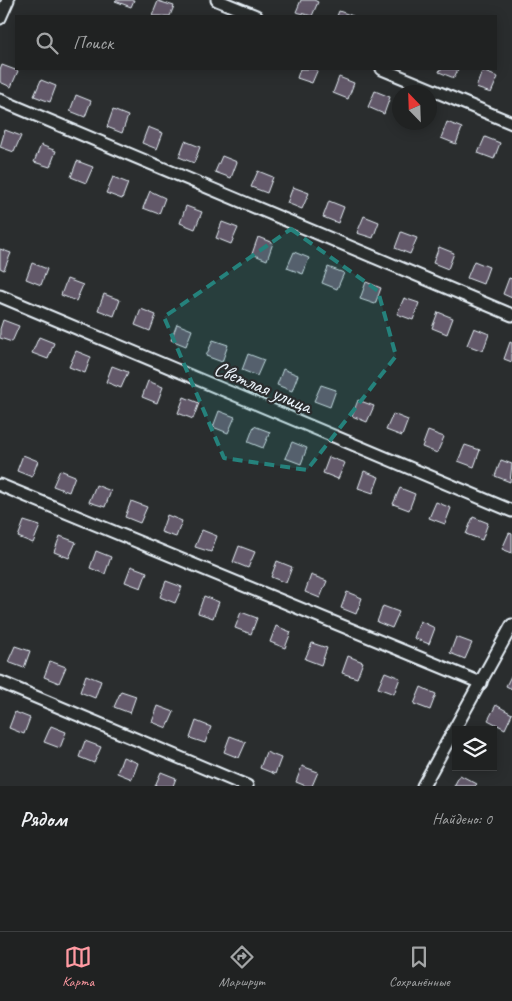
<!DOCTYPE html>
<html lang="ru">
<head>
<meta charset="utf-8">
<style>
  body { margin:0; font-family:Caveat,sans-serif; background:#282a2a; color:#f1f3f6 }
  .controls { position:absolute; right:15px; bottom:15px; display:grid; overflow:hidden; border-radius:0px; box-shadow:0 2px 12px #0003 }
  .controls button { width:45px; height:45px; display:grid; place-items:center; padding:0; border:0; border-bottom:1px solid #3d3f40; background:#202222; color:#f1f3f6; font:25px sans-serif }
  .compass { position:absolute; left:392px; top:85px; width:45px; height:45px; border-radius:50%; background:#202222; box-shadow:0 2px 12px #0003; rotate:337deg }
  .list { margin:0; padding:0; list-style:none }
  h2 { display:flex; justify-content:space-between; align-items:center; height:65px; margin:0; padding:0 20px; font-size:21px }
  h2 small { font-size:16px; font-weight:400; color:#a2a4a5 }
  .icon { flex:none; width:28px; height:28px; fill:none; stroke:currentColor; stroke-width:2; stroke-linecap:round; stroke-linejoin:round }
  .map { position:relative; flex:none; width:512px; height:786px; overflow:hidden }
  .search { position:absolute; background:#202222; box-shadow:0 2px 12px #0003; left:15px; right:15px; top:15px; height:55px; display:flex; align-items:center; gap:12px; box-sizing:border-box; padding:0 18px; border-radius:0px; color:#a2a4a5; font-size:19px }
  .sheet { height:145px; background:#202222 }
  nav { display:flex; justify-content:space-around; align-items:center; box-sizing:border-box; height:70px; border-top:1px solid #3d3f40; background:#202222; font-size:14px; color:#a2a4a5 }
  nav a { display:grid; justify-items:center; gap:2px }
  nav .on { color:#ff9aa2 }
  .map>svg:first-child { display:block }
</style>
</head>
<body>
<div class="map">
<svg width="512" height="786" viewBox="0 0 512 786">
  <rect width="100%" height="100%" fill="#2a2d2e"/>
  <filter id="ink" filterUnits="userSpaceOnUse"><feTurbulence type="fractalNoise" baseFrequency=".02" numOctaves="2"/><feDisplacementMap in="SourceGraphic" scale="10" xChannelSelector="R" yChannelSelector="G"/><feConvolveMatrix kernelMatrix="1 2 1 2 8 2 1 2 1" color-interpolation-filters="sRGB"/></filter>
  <g filter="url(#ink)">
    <g fill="#625969" stroke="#e8f1f8">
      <path d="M116,0H134L131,7L115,1Z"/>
      <path d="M301,0H314L318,2L312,16L296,12Z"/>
      <path d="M158,1L174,6L170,16H152Z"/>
      <path d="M339,11L353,16H337Z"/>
      <path d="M2,65L18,71L11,87L0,82V70Z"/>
      <path d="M300,69H318L312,83L297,78Z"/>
      <path d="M440,69H458L454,78L439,72Z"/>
      <path d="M482,71L498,77L491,93L476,88Z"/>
      <path d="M339,77L354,83L348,99L333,93Z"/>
      <path d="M41,80L56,86L50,102L34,96Z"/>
      <path d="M375,91L390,97L384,114L368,107Z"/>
      <path d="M76,95L91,101L85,117L70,111Z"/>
      <path d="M113,110L128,116L122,133L107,127Z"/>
      <path d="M403,122H421L418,128Z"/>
      <path d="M447,122L462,128L456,144L441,138Z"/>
      <path d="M148,127L163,133L157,149L142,143Z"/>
      <path d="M5,130L21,136L14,152L0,147Z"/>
      <path d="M485,137L500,143L494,159L478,153Z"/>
      <path d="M185,141L200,147L194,163L179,157Z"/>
      <path d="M41,145L56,151L50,167L34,162Z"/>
      <path d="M222,156L237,162L231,178L215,172Z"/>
      <path d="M77,161L93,167L86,183L71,177Z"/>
      <path d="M258,171L273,177L267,193L251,187Z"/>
      <path d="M113,177L128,183L122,199L106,193Z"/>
      <path d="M293,187L309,193L302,209L287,203Z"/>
      <path d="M150,191L165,198L159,214L143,208Z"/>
      <path d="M329,201L344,207L338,223L323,217Z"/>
      <path d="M186,206L202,212L195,229L180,223Z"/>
      <path d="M364,216L379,222L373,238L357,233Z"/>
      <path d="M222,222L238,228L231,244L216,238Z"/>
      <path d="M401,232L417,238L410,254L395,248Z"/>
      <path d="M258,237L273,243L267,260L252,254Z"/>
      <path d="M439,247L454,253L448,269L433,263Z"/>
      <path d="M0,249L11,253L4,270L0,268Z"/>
      <path d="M294,252L309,258L303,274L287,268Z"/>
      <path d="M474,261L489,267L483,284L467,278Z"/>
      <path d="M32,263L47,269L41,285L26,279Z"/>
      <path d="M328,267L344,273L337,289L322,283Z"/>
      <path d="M509,278L512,279V298L503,294Z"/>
      <path d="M67,279L83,285L76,301L61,295Z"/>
      <path d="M366,282L381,288L375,304L360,299Z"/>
      <path d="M104,294L120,300L114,316L98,310Z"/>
      <path d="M404,298L419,303L413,320L397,314Z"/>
      <path d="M141,309L156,315L150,331L135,325Z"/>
      <path d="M438,312L453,318L447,334L432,328Z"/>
      <path d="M3,320L19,326L12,342L0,338V329Z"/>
      <path d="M177,324L192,330L186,346L171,340Z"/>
      <path d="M474,328L489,334L483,351L467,345Z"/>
      <path d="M39,337L54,343L48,359L32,353Z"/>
      <path d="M213,340L228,345L222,362L206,356Z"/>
      <path d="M510,342L512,343V362L504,359Z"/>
      <path d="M76,351L91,357L85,373L69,367Z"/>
      <path d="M248,354L264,360L257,376L242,370Z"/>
      <path d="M112,366L128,372L121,388L106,382Z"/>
      <path d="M283,369L298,375L292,391L277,385Z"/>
      <path d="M148,381L163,387L157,403L142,397Z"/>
      <path d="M321,385L336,390L330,407L314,401Z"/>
      <path d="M184,397L199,403L193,419L178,413Z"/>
      <path d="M358,400L374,406L367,422L352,416Z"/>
      <path d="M219,411L235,417L228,433L213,427Z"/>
      <path d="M393,414L408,420L402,436L386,430Z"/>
      <path d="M254,426L270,432L263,448L248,442Z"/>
      <path d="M428,431L444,437L437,453L422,447Z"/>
      <path d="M292,442L307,448L301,464L285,458Z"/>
      <path d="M465,445L480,450L474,467L458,461Z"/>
      <path d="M23,455L38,461L32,477L17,471Z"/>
      <path d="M329,457L345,463L338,479L323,473Z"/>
      <path d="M501,460L512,464L510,482L495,476Z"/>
      <path d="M60,470L75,476L69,492L53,486Z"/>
      <path d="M364,471L379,477L373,493L358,488Z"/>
      <path d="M96,485L111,491L105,507L89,502Z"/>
      <path d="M400,488L415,494L409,510L393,504Z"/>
      <path d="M131,501L147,507L140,523L125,517Z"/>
      <path d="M436,502L451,508L445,524L429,518Z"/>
      <path d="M167,515L182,521L176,537L161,532Z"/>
      <path d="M473,517L488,523L482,540L466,534Z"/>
      <path d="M24,521L40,526L33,543L18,537Z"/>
      <path d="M202,530L217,536L211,552L195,547Z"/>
      <path d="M509,533L512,534V553L502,549Z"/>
      <path d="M60,536L76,542L69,558L54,552Z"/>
      <path d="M239,546L255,552L248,568L233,562Z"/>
      <path d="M96,551L111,557L105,574L90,568Z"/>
      <path d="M277,561L292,567L286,583L271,577Z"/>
      <path d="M131,566L147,572L141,588L125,582Z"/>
      <path d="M311,575L327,581L320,598L305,592Z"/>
      <path d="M166,581L182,587L175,603L160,597Z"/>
      <path d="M347,592L362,598L356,614L341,608Z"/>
      <path d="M204,596L219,602L213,618L198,613Z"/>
      <path d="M383,606L399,612L392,628L377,622Z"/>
      <path d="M241,612L257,618L251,634L235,628Z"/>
      <path d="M420,621L435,628L429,644L414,638Z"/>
      <path d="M276,626L291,632L285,648L270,642Z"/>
      <path d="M456,637L472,643L465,659L450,653Z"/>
      <path d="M312,643L327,648L321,665L305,659Z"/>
      <path d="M15,646L30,651L24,668L8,662Z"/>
      <path d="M348,656L363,662L357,678L342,673Z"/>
      <path d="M50,661L66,667L59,683L44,677Z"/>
      <path d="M385,672L400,678L394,694L378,688Z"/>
      <path d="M512,674V689L506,686Z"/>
      <path d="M86,675L101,681L95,698L80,692Z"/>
      <path d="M421,687L436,694L430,710L414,704Z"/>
      <path d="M121,691L136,696L130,713L114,707Z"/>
      <path d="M496,705L512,714L505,729L488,720Z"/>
      <path d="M158,706L174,712L167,728L152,722Z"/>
      <path d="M15,712L30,718L24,734L9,728Z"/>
      <path d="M196,721L211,727L205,743L190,738Z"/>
      <path d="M51,726L66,732L60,748L44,742Z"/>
      <path d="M230,736L246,742L239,758L224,752Z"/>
      <path d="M85,741L101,747L94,763L79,757Z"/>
      <path d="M266,752L281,758L275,774L260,768Z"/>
      <path d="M123,757L138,763L132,779L117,773Z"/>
      <path d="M302,766L318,772L312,786H306L296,782Z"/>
      <path d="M161,772L176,778L173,786H155Z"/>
      <path d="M460,775L477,784L475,786H454Z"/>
    </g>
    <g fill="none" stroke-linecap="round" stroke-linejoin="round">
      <defs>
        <g id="minor">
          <path d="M217,0L256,16"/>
          <path d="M0,18L8,0"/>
          <path d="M382,69L512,123"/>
          <path d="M0,100L512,315"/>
          <path d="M0,296L512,511"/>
          <path d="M0,485L481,683"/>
          <path d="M0,682L247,786"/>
          <path d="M423,786L512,625"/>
        </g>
      </defs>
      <use href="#minor" stroke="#e8f1f8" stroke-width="15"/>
      <use href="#minor" stroke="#2a2d2e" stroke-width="11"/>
    </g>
  </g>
  <path fill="#25827c" fill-opacity="0.2" stroke="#25827c" stroke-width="4" stroke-dasharray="10 6" stroke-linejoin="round" d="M291,229L378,291L396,356L307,470L224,458L164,317Z"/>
  <g text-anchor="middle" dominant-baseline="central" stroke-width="4.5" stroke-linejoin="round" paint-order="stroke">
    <g font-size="21" fill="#e8f1f8" stroke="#2a2d2e">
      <text transform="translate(263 387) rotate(23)">Светлая улица</text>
    </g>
  </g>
</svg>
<div class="controls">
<button><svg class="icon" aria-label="layers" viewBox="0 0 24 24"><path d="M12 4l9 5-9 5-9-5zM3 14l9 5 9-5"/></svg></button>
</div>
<svg class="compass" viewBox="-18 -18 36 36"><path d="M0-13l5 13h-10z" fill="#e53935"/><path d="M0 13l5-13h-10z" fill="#a2a4a5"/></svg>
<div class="search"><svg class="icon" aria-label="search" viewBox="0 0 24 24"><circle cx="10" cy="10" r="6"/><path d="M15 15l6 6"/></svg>Поиск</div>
</div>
<section class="sheet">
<h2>Рядом<small>Найдено: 0</small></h2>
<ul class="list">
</ul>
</section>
<nav>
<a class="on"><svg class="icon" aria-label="map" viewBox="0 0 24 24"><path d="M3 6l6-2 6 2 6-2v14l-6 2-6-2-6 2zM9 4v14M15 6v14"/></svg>Карта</a>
<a><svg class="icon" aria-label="directions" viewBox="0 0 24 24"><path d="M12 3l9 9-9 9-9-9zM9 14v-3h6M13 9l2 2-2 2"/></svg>Маршрут</a>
<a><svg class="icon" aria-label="saved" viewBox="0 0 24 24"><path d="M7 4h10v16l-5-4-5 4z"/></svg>Сохранённые</a>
</nav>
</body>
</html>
